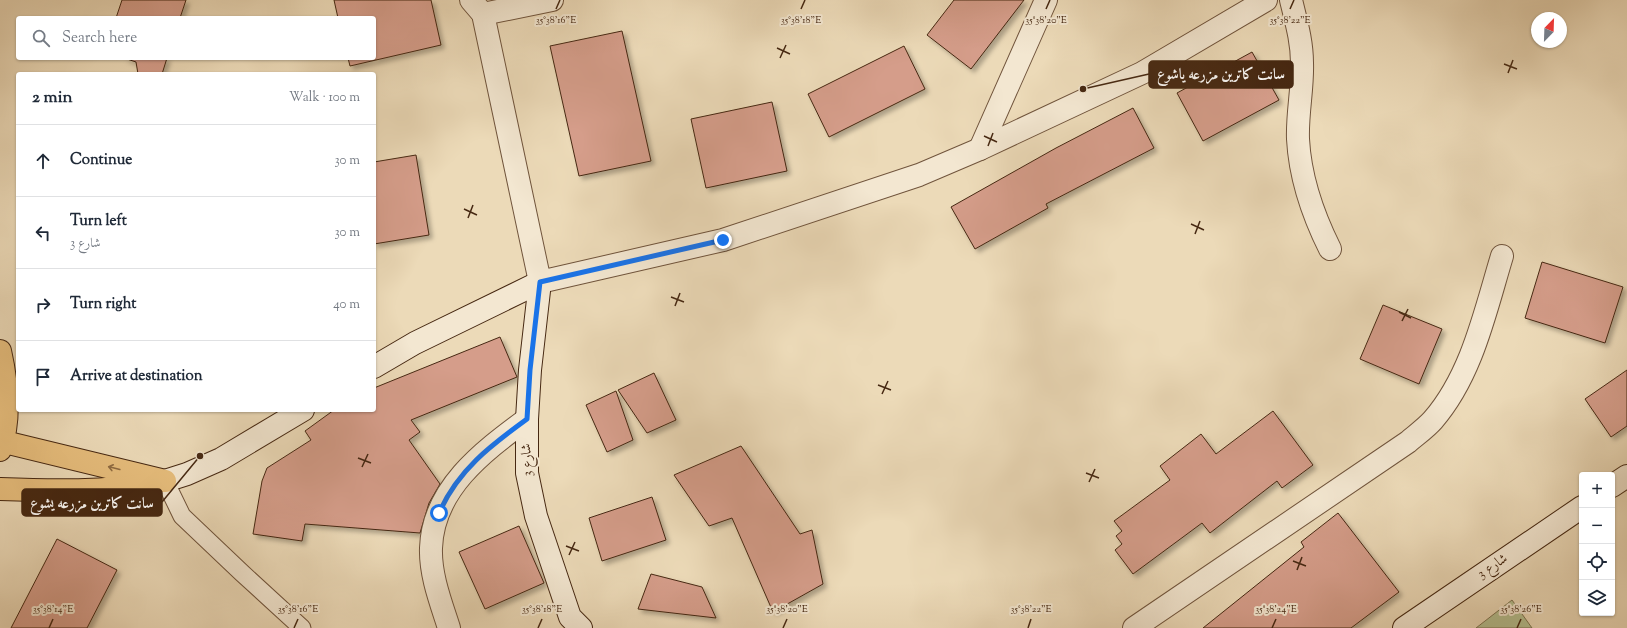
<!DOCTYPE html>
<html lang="en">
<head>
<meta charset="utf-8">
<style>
  body { margin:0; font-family:"Sorts Mill Goudy",Amiri,serif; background:#f6f6f7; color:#1f2937 }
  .controls { position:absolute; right:12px; bottom:12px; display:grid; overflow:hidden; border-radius:4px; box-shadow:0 1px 3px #0004 }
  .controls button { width:36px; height:36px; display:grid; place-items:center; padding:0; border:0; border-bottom:1px solid #e0e1e3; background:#fff; color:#1f2937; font:20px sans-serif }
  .compass { position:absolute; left:1531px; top:12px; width:36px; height:36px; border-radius:50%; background:#fff; box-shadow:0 1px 3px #0004; rotate:23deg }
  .stop { position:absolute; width:12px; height:12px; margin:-9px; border:3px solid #1a73e8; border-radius:50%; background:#fff }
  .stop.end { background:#1a73e8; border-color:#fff; box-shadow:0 1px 4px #0008 }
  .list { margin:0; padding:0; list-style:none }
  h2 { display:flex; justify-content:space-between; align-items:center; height:52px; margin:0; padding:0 16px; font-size:17px }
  h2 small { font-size:13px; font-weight:400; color:#747a83 }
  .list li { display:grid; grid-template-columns:26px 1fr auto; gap:12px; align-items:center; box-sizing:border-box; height:72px; padding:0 16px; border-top:1px solid #e0e1e3 }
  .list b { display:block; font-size:15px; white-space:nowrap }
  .list p { margin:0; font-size:13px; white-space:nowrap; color:#747a83 }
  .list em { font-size:13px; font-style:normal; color:#747a83 }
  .icon { flex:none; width:22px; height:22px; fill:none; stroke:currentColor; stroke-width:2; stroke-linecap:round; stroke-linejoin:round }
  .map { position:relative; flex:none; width:1627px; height:628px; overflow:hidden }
  .search { position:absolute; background:#fff; box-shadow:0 1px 3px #0004; left:16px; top:16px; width:360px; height:44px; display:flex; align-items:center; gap:10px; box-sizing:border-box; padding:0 14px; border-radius:4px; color:#747a83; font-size:15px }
  .panel { position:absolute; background:#fff; box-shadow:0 1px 3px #0004; left:16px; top:72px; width:360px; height:340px; border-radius:4px }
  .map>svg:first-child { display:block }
</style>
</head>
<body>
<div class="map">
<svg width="1627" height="628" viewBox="0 0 1627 628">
  <defs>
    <filter id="shadow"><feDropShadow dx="3.5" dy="3.5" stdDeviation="2" flood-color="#0004"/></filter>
  </defs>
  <rect width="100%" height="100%" fill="#ecdab8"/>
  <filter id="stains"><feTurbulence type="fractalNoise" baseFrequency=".005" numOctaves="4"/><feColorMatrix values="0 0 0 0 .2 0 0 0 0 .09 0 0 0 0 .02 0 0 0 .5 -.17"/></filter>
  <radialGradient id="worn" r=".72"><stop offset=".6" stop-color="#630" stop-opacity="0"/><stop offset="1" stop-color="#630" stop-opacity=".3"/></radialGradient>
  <path fill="#b5c091" stroke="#7e7452" d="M1512,600L1532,628H1476Z"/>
  <g fill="#d59d8a" stroke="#462812" filter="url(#shadow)">
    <path d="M122,0H186L180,18H116Z"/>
    <path d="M334,0H431L441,45L350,66L348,58H374V18H338Z"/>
    <path d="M954,0H1024L971,69L927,35Z"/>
    <path d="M622,31L651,161L579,176L550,46Z"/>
    <path d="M904,46L925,89L829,137L808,94Z"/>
    <path d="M1252,52L1279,100L1203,141L1177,93Z"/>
    <path d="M124,58H167L162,74H138L136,62Z"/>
    <path d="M772,102L787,171L706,188L691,119Z"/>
    <path d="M1133,108L1154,148L1046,204L1048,208L975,249L951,207L1056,148Z"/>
    <path d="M416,155L429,235L374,244V162Z"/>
    <path d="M1542,262L1623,287L1605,343L1525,318Z"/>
    <path d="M1383,305L1442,329L1419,384L1360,359Z"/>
    <path d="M500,337L517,377L411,420L420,432L409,440L440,484L429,503L420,533L305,524L302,541L253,534L262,481L267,468L311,440L305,431L334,410H374V388Z"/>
    <path d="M1627,370V426L1611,437L1585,399Z"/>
    <path d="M654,373L676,420L647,433L618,390Z"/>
    <path d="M616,391L633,440L607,452L586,405Z"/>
    <path d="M1273,411L1313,465L1282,488L1277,481L1210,533L1202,523L1133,574L1115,550L1122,544L1116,536L1122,531L1114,521L1170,480L1160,466L1201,434L1216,454Z"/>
    <path d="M741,446L800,534L812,530L823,584L773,612L732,518L709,526L674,475Z"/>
    <path d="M652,497L666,540L602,561L589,518Z"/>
    <path d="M1338,513L1399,592L1351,628H1203L1304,547L1301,542Z"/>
    <path d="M519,526L544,583L485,609L459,552Z"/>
    <path d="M57,539L117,570L87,628H11Z"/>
    <path d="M651,574L702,587L716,618L638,609Z"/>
  </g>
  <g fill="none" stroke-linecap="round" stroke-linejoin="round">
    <defs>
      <path id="lane" d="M165,481L182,516L242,573L302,628"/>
      <g id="street">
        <path d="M471,0L483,14L540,282L723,240L919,175L980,149L1142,73L1266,0"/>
        <path d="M1291,0C1296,21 1302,41 1302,63C1303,88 1297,113 1298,139C1300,177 1313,215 1330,249"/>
        <path d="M483,14L552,0"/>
        <path d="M980,149L1046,0"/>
        <path d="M449,628C441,603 430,575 431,548C433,488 484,451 527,419"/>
        <path d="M1134,628L1408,442C1416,435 1426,428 1433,420C1472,375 1485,312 1502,256"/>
      </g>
      <g id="secondary">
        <path d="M540,282L530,370L527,419V473L536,516L570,617L581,628"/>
        <path d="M374,367L415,343L540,282"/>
        <path d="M165,481L187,474L221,459L303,410"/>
        <path d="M1612,486L1627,476"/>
        <path d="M1404,628L1582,507"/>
      </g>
      <g id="highway">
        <path d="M0,351C7,382 11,419 0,450"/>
        <path d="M0,441L165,481"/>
        <path d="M0,489C53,491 104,492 156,483"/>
      </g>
    </defs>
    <use href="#lane" stroke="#70543c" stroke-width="19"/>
    <use href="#street" stroke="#70543c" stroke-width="24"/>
    <use href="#secondary" stroke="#462812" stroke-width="24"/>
    <use href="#highway" stroke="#462812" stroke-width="24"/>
    <use href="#lane" stroke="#f3e7d1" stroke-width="17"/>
    <use href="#street" stroke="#f3e7d1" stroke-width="22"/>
    <use href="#secondary" stroke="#f3e7d1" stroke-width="22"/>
    <use href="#highway" stroke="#e6bd7c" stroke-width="22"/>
  </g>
  <defs><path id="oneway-shaft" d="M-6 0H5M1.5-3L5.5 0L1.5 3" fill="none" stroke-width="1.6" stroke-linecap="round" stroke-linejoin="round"/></defs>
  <use stroke="#8e6b42" href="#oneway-shaft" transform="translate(114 468) rotate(-166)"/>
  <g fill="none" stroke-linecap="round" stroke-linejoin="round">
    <path stroke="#1a73e8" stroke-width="5" d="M439,513C458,470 490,446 527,419L530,370L540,282L723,240"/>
  </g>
  <path fill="none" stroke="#462812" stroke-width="1.5" d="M556,9L560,0M801,9L805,0M1046,9L1050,0M1290,9L1294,0M777,48L790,54M780,58L786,45M1504,64L1517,69M1508,73L1513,60M984,136L997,142M988,146L993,133M464,209L477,215M468,218L473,205M1191,224L1204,230M1195,234L1200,221M671,297L684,302M675,306L680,293M1399,312L1411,318M1402,321L1408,309M878,385L891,390M882,394L888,381M358,458L371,463M362,467L368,454M1086,473L1099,478M1089,482L1095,469M566,546L579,551M569,555L575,542M1293,561L1306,566M1297,570L1302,557M49,628L53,619M294,628L298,619M538,628L542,619M783,628L787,619M1028,628L1031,619M1272,628L1276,619M1517,628L1521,619"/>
  <g text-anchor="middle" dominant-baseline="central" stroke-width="4" stroke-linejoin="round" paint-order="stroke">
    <g font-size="14" fill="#462812" stroke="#f3e7d1">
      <text transform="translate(528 460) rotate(-93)">شارع 3</text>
      <text transform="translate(1493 567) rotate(-34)">شارع 3</text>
    </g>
  </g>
  <g font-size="10" text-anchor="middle" fill="#462812" stroke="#f3e7d1" stroke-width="4" stroke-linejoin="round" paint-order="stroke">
    <text x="556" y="23">35°38'16"E</text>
    <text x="801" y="23">35°38'18"E</text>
    <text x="1046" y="23">35°38'20"E</text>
    <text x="1290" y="23">35°38'22"E</text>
    <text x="53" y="612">35°38'14"E</text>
    <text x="298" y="612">35°38'16"E</text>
    <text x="542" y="612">35°38'18"E</text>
    <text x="787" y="612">35°38'20"E</text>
    <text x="1031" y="612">35°38'22"E</text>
    <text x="1276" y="612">35°38'24"E</text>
    <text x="1521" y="612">35°38'26"E</text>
  </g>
  <path fill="none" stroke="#462812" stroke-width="1.5" d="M1083 89L1149 74M200 456L162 502"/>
  <g fill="#462812" stroke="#f3e7d1" stroke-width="1.5">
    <circle cx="1083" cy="89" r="4"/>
    <circle cx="200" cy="456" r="4"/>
  </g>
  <g fill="#462812" stroke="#462812" stroke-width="1.5">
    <rect x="1149" y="61" width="144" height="27" rx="4"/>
    <rect x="22" y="489" width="140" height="27" rx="4"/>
  </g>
  <g font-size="15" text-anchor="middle" font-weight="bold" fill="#fff">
    <text x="1221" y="79">سانت كاترين مزرعه ياشوع</text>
    <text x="92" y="508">سانت كاترين مزرعه يشوع</text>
  </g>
  <rect width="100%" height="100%" filter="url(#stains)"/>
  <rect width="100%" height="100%" fill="url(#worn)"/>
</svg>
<div class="controls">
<button>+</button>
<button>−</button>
<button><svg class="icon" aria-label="locate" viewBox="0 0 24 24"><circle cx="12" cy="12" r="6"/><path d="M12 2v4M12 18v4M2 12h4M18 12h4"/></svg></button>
<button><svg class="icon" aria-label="layers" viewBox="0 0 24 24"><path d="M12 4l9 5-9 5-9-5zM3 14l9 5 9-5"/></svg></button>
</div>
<svg class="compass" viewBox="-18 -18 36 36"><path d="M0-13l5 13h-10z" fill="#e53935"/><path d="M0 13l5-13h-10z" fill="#747a83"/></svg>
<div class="stop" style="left:439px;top:513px"></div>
<div class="stop end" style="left:723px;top:240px"></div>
<div class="search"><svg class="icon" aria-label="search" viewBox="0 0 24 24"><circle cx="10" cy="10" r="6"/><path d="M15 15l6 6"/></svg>Search here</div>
<section class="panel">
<h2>2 min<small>Walk · 100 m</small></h2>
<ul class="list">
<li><svg class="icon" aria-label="ahead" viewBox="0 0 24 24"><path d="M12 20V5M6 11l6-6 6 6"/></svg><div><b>Continue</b></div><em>30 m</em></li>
<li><svg class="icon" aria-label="left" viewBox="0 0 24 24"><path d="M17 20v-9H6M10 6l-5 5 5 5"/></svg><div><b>Turn left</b><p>شارع 3</p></div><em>30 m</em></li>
<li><svg class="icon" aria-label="right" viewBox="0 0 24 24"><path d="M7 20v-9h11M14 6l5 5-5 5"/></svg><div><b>Turn right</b></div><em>40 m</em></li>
<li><svg class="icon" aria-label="arrive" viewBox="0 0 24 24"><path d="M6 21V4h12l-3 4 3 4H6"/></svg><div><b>Arrive at destination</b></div></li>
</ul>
</section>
</div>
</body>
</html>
